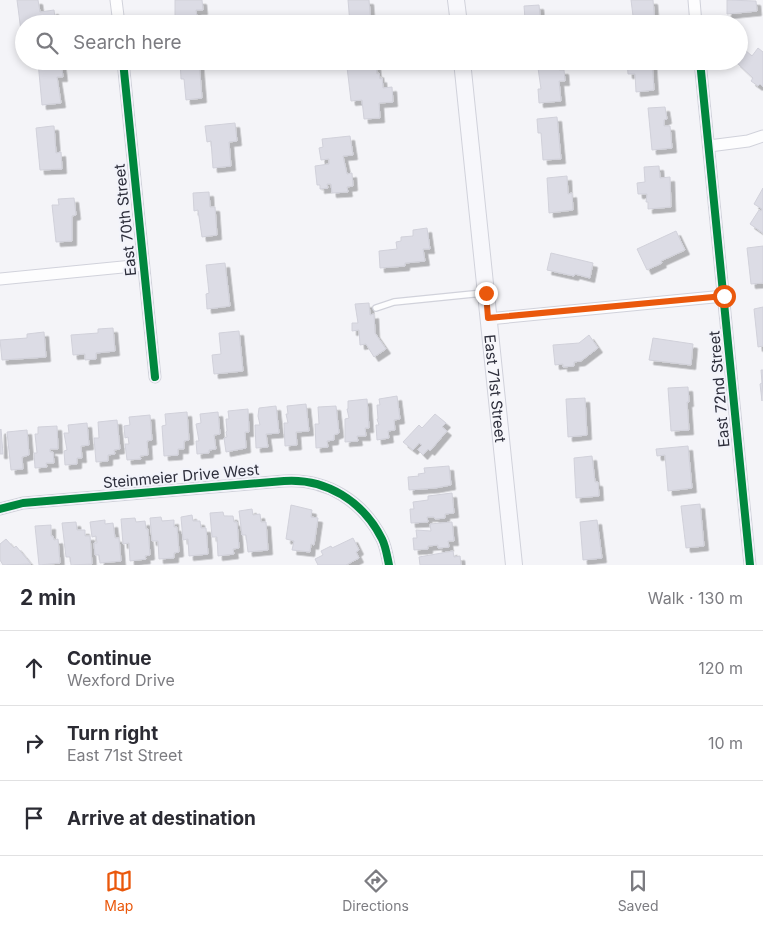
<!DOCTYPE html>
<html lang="en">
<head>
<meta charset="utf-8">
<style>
  body { margin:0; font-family:Inter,sans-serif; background:#f7f7f7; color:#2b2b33 }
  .stop { position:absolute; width:15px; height:15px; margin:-11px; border:4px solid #ea580c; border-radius:50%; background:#fff }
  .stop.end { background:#ea580c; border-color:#fff; box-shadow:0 1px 5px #0008 }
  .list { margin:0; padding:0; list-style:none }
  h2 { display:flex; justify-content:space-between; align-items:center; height:65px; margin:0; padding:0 20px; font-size:21px }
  h2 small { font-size:16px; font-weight:400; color:#7c7c81 }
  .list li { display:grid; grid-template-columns:32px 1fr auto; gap:15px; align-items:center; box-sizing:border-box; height:75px; padding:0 20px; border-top:1px solid #e1e1e2 }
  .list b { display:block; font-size:19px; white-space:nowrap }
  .list p { margin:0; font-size:16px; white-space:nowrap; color:#7c7c81 }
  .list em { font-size:16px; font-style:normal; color:#7c7c81 }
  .icon { flex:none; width:28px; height:28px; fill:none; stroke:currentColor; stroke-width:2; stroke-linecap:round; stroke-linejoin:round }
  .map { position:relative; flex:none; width:763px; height:565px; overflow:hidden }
  .search { position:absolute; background:#fff; box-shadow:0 2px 8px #0003; left:15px; right:15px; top:15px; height:55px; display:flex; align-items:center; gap:12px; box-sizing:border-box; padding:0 18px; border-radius:28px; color:#7c7c81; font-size:19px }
  .sheet { height:290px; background:#fff }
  nav { display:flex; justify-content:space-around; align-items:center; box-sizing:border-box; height:70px; border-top:1px solid #e1e1e2; background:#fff; font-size:14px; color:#7c7c81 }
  nav a { display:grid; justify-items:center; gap:2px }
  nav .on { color:#ea580c }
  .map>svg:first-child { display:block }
</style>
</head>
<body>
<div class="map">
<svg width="763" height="565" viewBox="0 0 763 565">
  <defs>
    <filter id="shadow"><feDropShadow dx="4.5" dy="4.5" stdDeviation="0" flood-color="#0004"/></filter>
  </defs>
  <rect width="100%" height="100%" fill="#f4f4f8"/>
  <g fill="#dcdce5" stroke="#d1d1da" filter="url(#shadow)">
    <path d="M17,0H38L40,12L54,10L56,24H24V31H21Z"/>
    <path d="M175,0H202L203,10H196L198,24H175Z"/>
    <path d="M348,0H369L371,24H350Z"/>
    <path d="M631,0H653L655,24H634Z"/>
    <path d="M727,0L756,1L757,11L727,14Z"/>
    <path d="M539,5L541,24H522V20L525,19L524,6Z"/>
    <path d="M758,48L763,52V87L760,84L758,86L751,81L753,78L736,62L739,61V58L745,50L752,56Z"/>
    <path d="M61,61L63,77H57L61,103L42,105L38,62Z"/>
    <path d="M180,61H199L202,98L186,100L184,79H181Z"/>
    <path d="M537,61H556L557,69L559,68V70H564L565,81H559L561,101L539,103L538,89H541Z"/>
    <path d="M627,61H652L654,90L636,92L635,74H628Z"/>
    <path d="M376,65L377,74L379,73L380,79L382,78L383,88L392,87L393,102L379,103L380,118L364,119L362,100L351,101L347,67Z"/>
    <path d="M665,107L667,119L664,120V126H670L672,148L652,150L648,108Z"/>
    <path d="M557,117L561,159L543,160L541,133H538L537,119Z"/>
    <path d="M235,123L237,141L229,142L231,166L213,168L211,141L207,142L205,126Z"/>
    <path d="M52,126H54L56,153L61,152L62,169L40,170L36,128Z"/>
    <path d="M350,136L353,155L343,156L347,174L352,173L353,186L347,187L348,192L332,193L331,184H327L328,188L320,189V185H317L315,166L329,164V159L321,160L319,148L323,147L322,139Z"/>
    <path d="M659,166L660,178L670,177L671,207L648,209V202H646L647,194H638L637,183L645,182L644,167Z"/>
    <path d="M567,176L568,194L572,193L573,210L549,213L547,178Z"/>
    <path d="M763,188V233L750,224L759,210L761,211L762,209L754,204Z"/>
    <path d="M209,192L210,207H215L217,235L202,237L198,210L194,211L193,193Z"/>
    <path d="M74,198L76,215L72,216V241L56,242L52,205H59L58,199Z"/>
    <path d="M427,228L430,249H423L425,261L405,263V266L380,268L379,251L397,249L396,242L401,241V237L413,236V230Z"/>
    <path d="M676,231L685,250L661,261L662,263L647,270L637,249Z"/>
    <path d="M763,246V283L751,284L747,248Z"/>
    <path d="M551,253L593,263L590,278L575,274L574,276L547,270Z"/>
    <path d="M225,263L230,306L207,309L206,294L209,293L206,265Z"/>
    <path d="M369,303L370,315L374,314L375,333L386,349L374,357L366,344L360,345L359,330L352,331V323H358L355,304Z"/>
    <path d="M763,307V346L758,347L754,309Z"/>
    <path d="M113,328L115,351L96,353V359L85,360V354L73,355L71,335L98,333V329Z"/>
    <path d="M239,331L243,371L214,374L212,355L221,354L219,333Z"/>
    <path d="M44,332L46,357L2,360L0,340L27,338V334Z"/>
    <path d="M589,335L598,348L581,361L574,362V366L563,367V364L555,365L553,345L579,343Z"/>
    <path d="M653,338L693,344L691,365L649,360Z"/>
    <path d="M761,370H763L762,401L760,384L762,383Z"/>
    <path d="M688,387L689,402H687L689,430L671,431L668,388Z"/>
    <path d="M397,396L400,419L394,420L395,430L388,431L389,438L377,440L376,425H379L377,419H378L377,405H380L379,399Z"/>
    <path d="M585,398L587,435L568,437L566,399Z"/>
    <path d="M367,399L369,428H365L366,436H357L358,441L345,442V419L349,418L347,409H348V401Z"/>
    <path d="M306,404L309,431L296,432L297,445L285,446L284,423H288L286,414H288L287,406Z"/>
    <path d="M276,406L279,433L266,434L268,447L256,448L255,425H260L258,416L259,408Z"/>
    <path d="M336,406L339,433L334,435V440L327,441L328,447L316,448L315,424H319L318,407Z"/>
    <path d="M248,409L249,432H245L246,448L226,452L224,438L227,437L226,432L227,431L226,419H229L228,411Z"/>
    <path d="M187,412L189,440L184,441V449H178V455L164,456L162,426L166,425L165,414Z"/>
    <path d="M218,412L220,434L214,435L216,449L209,450V453L197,454L196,441H199L196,424L201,423L200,414Z"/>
    <path d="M435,414L446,423L442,427L447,431L430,451L428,449L423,455L419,451L418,449L422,445L419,443L413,450L403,442L419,425L422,428Z"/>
    <path d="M150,415L152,440L147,441L148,455L140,456L141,459L127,460L125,444H129L128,437L125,438L124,426L130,425L129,417Z"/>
    <path d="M117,420L120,449L114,450L115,454L108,455V461L96,462L94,438H99L98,422Z"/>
    <path d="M87,423L89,445L81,446L82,458H77V464L65,465L64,451L67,450L64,433H69L68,425Z"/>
    <path d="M57,426L58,449H50V452H53L54,463H46L47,467L35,468L34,453H37L35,434H38V427Z"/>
    <path d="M1,429L3,454H0V430Z"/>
    <path d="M27,430L29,455L22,457L23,469L11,470L7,432Z"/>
    <path d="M688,446L692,488L668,491L665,455L657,456L656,449Z"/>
    <path d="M592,456L595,482H598L599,496L576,498L574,458Z"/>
    <path d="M449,466L451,485L435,488L409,490L408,477L419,476L418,474L425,473L424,468Z"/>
    <path d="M452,493L454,513L445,514V518L435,519L434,517H427L428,522L411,523L410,509H414L413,502L428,500V496Z"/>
    <path d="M700,504L704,546L686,548L681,506Z"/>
    <path d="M291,505L312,510L311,517L318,518L314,545L311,544L310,552L292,550L294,541L286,539Z"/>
    <path d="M252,509L253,515L260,514L261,522H266L268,550L248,552L246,535H242L239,511Z"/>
    <path d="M223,512L224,516H233L234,522H237L239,548L233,549L234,554L218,556L217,537H212L210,513Z"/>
    <path d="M192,515L193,521H200L201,528H206L208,554L189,556L188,539L183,540L181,517Z"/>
    <path d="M161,517L162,521L174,520V527H177L179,552L174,553V558L159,559L158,541H152L150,518Z"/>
    <path d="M135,518L136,522L145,521L146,529H148L150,555L145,556L146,559L130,561L129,543L123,544L121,519Z"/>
    <path d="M105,520V524L113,523L115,538H119L121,561L100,563L99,555H95L94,543H97L96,536L92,537L90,522Z"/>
    <path d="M597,520L602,558L583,560L580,522Z"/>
    <path d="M76,522L77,530H85V536H90L92,564L71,565L70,557H66L62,523Z"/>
    <path d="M452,522L454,541H448L449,547L438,548V545L428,546V549L414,550L413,538H417L416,530L431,531L430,524Z"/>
    <path d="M51,525V536H53L54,540L58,539L60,563L39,565L35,526Z"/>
    <path d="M353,538L359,550L356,552L359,558L346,565H318L315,559L323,555L321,551L331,546L332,548Z"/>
    <path d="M6,539L14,548L16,546L31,564L3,565L0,560V544Z"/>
    <path d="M453,551L454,557L460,556L461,565H420L419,557Z"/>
  </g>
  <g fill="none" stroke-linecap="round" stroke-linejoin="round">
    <defs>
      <path id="service" d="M376,308L394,302L483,293"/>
      <g id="minor">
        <path d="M116,0L119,24"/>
        <path d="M694,0L696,24"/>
        <path d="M123,61L155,377"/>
        <path d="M700,61L750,565"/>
        <path d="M709,146L748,141L763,136"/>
        <path d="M0,279L143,265"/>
        <path d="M488,319L724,296"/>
        <path d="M0,509L23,503L284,481C326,478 363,501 382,539C386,547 387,556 389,565"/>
      </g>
      <g id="secondary">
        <path d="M456,0L459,24"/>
        <path id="s1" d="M462,61L514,565"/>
      </g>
    </defs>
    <use href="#service" stroke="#d1d2db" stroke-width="8"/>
    <use href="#minor" stroke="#d1d2db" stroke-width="13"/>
    <use href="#secondary" stroke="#d1d2db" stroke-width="18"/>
    <use href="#service" stroke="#fdfdfe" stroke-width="5.5"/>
    <use href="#minor" stroke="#fdfdfe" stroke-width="11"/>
    <use href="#secondary" stroke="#f7f7fb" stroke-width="16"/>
    <defs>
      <g id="cycleway">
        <path d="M123,61L155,377"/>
        <path d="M700,61L750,565"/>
        <path d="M0,509L23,503L284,481C326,478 363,501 382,539C386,547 387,556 389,565"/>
      </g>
    </defs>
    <use href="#cycleway" stroke="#f2f3fa" stroke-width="11"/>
    <use href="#cycleway" stroke="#00873e" stroke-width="8"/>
  </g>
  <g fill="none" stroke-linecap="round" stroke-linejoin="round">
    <path stroke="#ea580c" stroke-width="6" d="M486,293L488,318L724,296"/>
  </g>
  <g text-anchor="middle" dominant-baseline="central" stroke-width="4" stroke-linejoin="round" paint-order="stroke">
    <g font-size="15" fill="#2c2d3a" stroke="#f2f3fa">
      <text transform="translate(125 220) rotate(-96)">East 70th Street</text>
      <text stroke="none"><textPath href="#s1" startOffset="329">East 71st Street</textPath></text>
      <text transform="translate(719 389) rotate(-95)">East 72nd Street</text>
      <text transform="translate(181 476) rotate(-5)">Steinmeier Drive West</text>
    </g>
  </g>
</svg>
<div class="stop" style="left:724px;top:296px"></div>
<div class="stop end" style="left:486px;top:293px"></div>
<div class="search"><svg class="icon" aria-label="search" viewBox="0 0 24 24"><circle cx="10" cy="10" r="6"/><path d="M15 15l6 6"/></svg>Search here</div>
</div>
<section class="sheet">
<h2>2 min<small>Walk · 130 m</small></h2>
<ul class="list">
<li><svg class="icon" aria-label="ahead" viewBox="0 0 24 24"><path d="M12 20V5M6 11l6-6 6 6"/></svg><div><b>Continue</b><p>Wexford Drive</p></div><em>120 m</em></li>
<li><svg class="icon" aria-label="right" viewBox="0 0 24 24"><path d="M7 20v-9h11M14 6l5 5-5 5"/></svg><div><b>Turn right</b><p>East 71st Street</p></div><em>10 m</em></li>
<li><svg class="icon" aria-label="arrive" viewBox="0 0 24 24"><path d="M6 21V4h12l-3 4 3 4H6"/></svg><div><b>Arrive at destination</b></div></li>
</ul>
</section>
<nav>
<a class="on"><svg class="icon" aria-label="map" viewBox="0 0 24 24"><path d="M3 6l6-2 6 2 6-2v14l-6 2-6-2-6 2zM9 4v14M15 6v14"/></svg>Map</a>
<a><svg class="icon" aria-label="directions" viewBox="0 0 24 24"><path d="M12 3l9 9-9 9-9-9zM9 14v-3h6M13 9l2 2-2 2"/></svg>Directions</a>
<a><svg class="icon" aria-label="saved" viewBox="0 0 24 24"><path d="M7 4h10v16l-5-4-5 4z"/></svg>Saved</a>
</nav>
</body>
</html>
